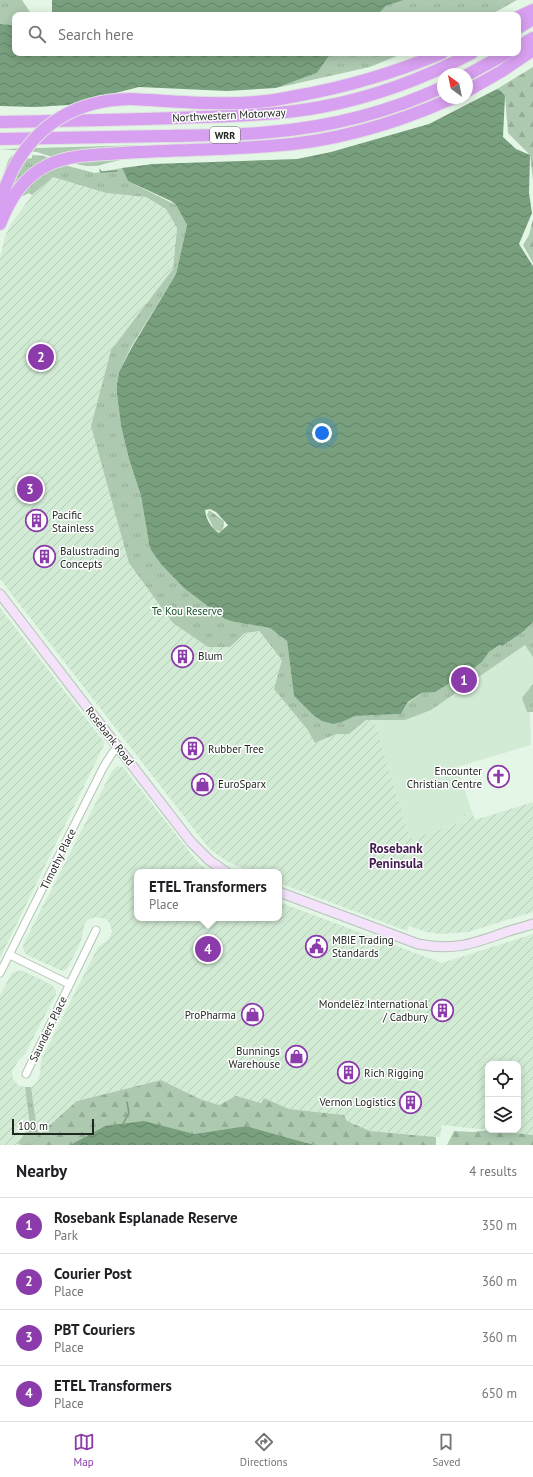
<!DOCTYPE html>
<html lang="en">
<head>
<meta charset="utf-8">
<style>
  body { margin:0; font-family:"PT Sans",sans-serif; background:#f2f2f2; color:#202124 }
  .controls { position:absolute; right:12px; bottom:12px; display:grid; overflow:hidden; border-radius:8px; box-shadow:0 2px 10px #0003 }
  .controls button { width:36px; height:36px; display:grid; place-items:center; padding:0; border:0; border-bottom:1px solid #e0e0e0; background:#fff; color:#202124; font:20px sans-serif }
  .compass { position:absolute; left:437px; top:68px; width:36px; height:36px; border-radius:50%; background:#fff; box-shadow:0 2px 10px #0003; rotate:327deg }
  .scale { position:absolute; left:12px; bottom:10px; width:82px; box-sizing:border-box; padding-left:4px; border:2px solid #212822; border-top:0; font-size:11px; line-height:14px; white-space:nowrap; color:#212822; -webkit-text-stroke:3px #fefefe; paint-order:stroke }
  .you { position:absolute; left:322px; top:433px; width:14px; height:14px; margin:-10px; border:3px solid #fff; border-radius:50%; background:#1a73e8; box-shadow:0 0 0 6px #1a73e833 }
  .badge { display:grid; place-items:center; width:26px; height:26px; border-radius:50%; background:#8c3baa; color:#fff; font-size:13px; font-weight:700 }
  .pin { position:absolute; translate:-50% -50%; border:2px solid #fff; box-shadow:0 1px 4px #0006 }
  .popup { position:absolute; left:134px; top:869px; width:148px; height:52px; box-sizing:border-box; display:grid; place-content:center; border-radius:8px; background:#fff; filter:drop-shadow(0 1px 3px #0005); font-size:13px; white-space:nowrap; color:#757577 }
  .popup b { font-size:15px; color:#202124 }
  .popup::after { content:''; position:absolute; left:50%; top:100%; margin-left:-8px; border:8px solid transparent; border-top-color:#fff }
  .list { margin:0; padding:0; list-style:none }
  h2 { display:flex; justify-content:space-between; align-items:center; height:52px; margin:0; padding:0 16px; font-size:17px }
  h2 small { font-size:13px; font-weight:400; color:#757577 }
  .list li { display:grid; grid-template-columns:26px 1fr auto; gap:12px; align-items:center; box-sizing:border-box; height:56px; padding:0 16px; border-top:1px solid #e0e0e0 }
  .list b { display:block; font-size:15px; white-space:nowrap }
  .list p { margin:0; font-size:13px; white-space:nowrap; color:#757577 }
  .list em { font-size:13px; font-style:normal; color:#757577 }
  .icon { flex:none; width:22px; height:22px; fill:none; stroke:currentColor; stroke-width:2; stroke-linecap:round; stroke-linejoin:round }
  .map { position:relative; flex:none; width:533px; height:1145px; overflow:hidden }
  .search { position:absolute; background:#fff; box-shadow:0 2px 10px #0003; left:12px; right:12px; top:12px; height:44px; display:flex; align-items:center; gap:10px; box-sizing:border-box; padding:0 14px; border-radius:8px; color:#757577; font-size:15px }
  .sheet { height:276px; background:#fff }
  nav { display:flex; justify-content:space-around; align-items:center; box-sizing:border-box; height:56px; border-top:1px solid #e0e0e0; background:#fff; font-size:11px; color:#757577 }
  nav a { display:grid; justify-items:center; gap:2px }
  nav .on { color:#8c3baa }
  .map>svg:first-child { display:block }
</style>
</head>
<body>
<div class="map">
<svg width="533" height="1145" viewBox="0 0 533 1145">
  <defs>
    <pattern id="industrial-furrows" width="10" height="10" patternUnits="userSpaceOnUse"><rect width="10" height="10" fill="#d2ebd5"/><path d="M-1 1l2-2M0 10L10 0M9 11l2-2" fill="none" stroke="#b4cab7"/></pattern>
    <pattern id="grass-tufts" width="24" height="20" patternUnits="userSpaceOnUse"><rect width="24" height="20" fill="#adc9b0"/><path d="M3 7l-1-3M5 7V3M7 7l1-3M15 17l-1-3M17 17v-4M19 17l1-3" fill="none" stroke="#95ad97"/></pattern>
    <pattern id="forest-firs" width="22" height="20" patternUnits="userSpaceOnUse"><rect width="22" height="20" fill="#adc9b0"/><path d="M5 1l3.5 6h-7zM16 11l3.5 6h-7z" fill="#95ad97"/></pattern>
    <pattern id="water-waves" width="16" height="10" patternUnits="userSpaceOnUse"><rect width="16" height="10" fill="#79a07e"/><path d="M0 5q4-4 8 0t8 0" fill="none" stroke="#638267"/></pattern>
  </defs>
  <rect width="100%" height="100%" fill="#e4f7e6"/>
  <path fill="#d2ebd5" d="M533,640V712H530L531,745L457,767L472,812L464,815L466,821L410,839L374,720H405Z"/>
  <g fill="url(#industrial-furrows)" fill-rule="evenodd">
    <path d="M53,177L106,193L146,197L166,209L177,228L173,269L111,350L91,426L230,647L245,633L258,631L282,660L307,729L315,743L336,734H349L365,720H374L410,839L466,821L464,815L472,812L475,820L533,802V912L468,932L441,934L426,932L409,926L407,931L279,883V872H251L226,861L211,850L203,841L0,579V259L5,236L12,223L32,195Z"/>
    <path d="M0,608L105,743L0,958Z"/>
    <path d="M117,766L123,767L196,860L209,872H137V918H279V902L442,963L533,934V1135L442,1125L440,1137L370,1131L347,1121L343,1115L289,1109L264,1098L261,1103L236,1096L219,1105L200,1099L161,1080L77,1101L41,1133L37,1129L31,1087L36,1083L40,1075L41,1060L98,947L108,940L111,935L112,931L109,922L106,919L95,917L87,920L84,926L81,941L67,969L62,971L27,955L24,952L23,945L112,771ZM488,1064H518V1130H488Z"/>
    <path d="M21,970L52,985L56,991V994L25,1054L18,1061L12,1071L13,1079L18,1085L25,1087L30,1126L18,1143L20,1145H0V995L12,973Z"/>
  </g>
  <g fill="url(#grass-tufts)">
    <path d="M0,0H22L32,15H15V25L0,24Z"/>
    <path d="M404,0H517L490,15H377L386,6Z"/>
    <path d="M332,53H404L370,67L276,88L317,73L329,56Z"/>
    <path d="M147,145L149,156L124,159L96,166H86L67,162L37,152L0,149Z"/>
    <path d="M15,154L22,160L32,158V155L44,156L64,165L95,173L122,168L128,181L176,205L187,225L176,274L131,347L119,372L117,384V394L121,426L129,459L141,496L149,543L235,622L270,628L287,641L294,696L313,715L342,722L355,716L401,714L408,703L421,693L435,691L482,662L489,652L524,631L533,622V657L525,645L431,710L405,720H366L349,734H336L315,743L307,729L274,689L282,660L259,631L245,633L230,647H208L173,623L129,563L91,426L111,350L173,269L177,228L166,209L146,197L106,193L53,177L32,195L29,193L21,197L7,198L1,188C4,178 5,158 15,154Z"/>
    <path d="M533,684V712H527L522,698Z"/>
    <path d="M25,1087H31L37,1129L41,1133L77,1101L128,1123L104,1126L70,1145H20L18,1143L30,1126Z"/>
  </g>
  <g fill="url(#forest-firs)">
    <path d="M533,67V180L530,155L508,133L505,96L501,91L497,89Z"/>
    <path d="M533,219V263L523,245L529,235Z"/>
    <path d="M209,510L224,521L223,529L220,532L214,529L207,515Z"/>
    <path d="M161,1080L200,1099L219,1105L236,1096L261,1103L264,1098L289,1109L344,1115L347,1121L370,1131L436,1137V1145H314L246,1126L194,1134L105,1126L70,1145H31L41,1133L77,1101Z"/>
    <path d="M489,1130L533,1135V1145H447L454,1131L473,1132Z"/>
  </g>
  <g fill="url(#water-waves)" fill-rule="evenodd">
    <path d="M52,0H404L386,6L377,15H52Z"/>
    <path d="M0,24L15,25V53H332L329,56L317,73L276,88L227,91L139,87L69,105L35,107L0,106Z"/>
    <path d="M497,89L501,91L505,96L503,137L516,149L530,155L529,193L532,213L519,244L533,266V622L524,631L502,646L500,645L489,652L482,662L468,672L435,692L421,693L408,702L401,714L355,716L342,722L333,724L322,721L313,715L294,696L287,641L270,628L235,622L225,619L184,588L161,564L151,550L149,543L141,496L129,459L121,426L117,394V384L119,372L132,347L176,274L187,225L176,205L171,201L128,181L122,168L153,164L297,159L331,152L429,124ZM210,509L216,512L228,525L219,533C211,528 206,519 205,510Z"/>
    <path d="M144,1121L194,1134L246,1126L314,1145H70L105,1126Z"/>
  </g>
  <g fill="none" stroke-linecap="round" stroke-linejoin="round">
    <g stroke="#79a07e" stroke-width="1.5">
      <path d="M100,170L101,172L117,171"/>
      <path d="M123,1124L129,1113L127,1102"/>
    </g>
    <defs>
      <g id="street">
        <path d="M10,955L69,984"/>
        <path d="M0,973L104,766L113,752L118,747"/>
        <path d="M26,1074L96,930"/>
      </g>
      <g id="secondary">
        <path d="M0,594L191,842L209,860L226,872"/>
        <path d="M279,892L418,944C455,951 472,944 506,932C515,929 524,927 533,924"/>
      </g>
      <g id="highway">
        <path d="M518,17L533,10"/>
        <path d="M518,28L533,19"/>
        <path d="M518,47L533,38"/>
        <path d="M467,75L507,53"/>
        <path d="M467,91L502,71L533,50"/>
        <path d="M130,99C175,101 221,106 266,101C276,100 286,98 296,96C347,87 394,73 442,53"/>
        <path d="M0,122C59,121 117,120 176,118C225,116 273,116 321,107C374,97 425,78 472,53"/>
        <path d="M0,139C55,138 109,137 164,136C199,135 235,136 270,132C329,127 389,112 443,87"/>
        <path d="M0,209L4,190L13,169"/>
        <path d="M0,224C10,199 23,177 48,165C71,154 98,155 122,153C171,150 221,150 270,146C334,142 395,124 453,98"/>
      </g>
    </defs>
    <use href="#street" stroke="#b3c5b5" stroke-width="9"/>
    <use href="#secondary" stroke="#b3c5b5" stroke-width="11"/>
    <use href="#highway" stroke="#e0e1e0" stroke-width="14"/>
    <use href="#street" stroke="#fff" stroke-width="7"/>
    <use href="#secondary" stroke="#f3e2fa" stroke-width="9"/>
    <use href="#highway" stroke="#d8a0f0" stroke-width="12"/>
    <defs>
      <path id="highway-bridge" d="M13,169C38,123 77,100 130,99"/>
    </defs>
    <use href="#highway-bridge" stroke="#e0e1e0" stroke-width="14" stroke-linecap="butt"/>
    <use href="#highway-bridge" stroke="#d8a0f0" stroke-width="12"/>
  </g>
  <defs>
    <symbol id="building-ring" viewBox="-11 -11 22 22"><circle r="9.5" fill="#fefefe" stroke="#8c3baa" stroke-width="1.5"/><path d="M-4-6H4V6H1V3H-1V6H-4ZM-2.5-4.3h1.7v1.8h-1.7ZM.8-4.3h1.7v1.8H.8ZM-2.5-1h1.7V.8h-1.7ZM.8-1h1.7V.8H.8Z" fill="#8c3baa"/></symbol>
    <symbol id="church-ring" viewBox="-11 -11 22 22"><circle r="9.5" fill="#fefefe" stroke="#8c3baa" stroke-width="1.5"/><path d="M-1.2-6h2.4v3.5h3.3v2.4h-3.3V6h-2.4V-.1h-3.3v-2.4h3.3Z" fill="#8c3baa"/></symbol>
    <symbol id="shop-ring" viewBox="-11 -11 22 22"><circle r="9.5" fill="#fefefe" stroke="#8c3baa" stroke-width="1.5"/><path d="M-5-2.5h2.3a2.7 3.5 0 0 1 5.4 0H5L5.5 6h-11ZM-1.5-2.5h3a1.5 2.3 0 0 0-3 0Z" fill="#8c3baa"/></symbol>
    <symbol id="civic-ring" viewBox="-11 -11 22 22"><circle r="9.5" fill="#fefefe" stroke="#8c3baa" stroke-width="1.5"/><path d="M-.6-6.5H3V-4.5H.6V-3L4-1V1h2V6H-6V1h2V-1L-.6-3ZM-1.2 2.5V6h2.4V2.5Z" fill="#8c3baa"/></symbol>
  </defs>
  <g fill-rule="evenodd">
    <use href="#building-ring" x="24" y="508" width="25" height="25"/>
    <use href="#building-ring" x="32" y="544" width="25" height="25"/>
    <use href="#building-ring" x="170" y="644" width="25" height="25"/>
    <use href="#building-ring" x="180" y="736" width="25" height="25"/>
    <use href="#church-ring" x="486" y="764" width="25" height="25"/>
    <use href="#shop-ring" x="190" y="772" width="25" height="25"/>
    <use href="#civic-ring" x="304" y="934" width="25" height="25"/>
    <use href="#building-ring" x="430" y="998" width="25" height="25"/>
    <use href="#shop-ring" x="240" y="1002" width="25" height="25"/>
    <use href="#shop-ring" x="284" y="1044" width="25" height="25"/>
    <use href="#building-ring" x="336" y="1060" width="25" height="25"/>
    <use href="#building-ring" x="398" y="1090" width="25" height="25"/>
  </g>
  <g text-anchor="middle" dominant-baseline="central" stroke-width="3" stroke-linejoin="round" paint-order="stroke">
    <rect fill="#fefefe" stroke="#636864" stroke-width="1" x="210" y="127" width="30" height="16" rx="3"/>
    <g font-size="10" font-weight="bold" fill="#212822">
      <text x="225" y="135">WRR</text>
    </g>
    <g font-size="11" fill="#212822" stroke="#fefefe">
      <text transform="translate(229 115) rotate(-3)">Northwestern Motorway</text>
      <text transform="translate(110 736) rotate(52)">Rosebank Road</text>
      <text transform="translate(58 859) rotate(-64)">Timothy Place</text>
      <text transform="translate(48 1029) rotate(-64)">Saunders Place</text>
    </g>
    <g font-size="11" fill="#212822" stroke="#fefefe" text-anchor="start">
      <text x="52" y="515">Pacific<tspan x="52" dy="13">Stainless</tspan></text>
      <text x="60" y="551">Balustrading<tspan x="60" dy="13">Concepts</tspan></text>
      <text x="198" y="656">Blum</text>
      <text x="208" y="749">Rubber Tree</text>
      <text x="482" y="771" text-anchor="end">Encounter<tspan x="482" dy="13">Christian Centre</tspan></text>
      <text x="218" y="784">EuroSparx</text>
      <text x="332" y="940">MBIE Trading<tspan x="332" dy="13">Standards</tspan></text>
      <text x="428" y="1004" text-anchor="end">Mondelēz International<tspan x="428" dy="13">/ Cadbury</tspan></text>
      <text x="236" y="1015" text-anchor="end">ProPharma</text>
      <text x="280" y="1051" text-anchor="end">Bunnings<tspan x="280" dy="13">Warehouse</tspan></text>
      <text x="364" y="1073">Rich Rigging</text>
      <text x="396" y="1102" text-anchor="end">Vernon Logistics</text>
    </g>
    <g font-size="11" fill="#145124" stroke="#fefefe">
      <text x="187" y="611">Te Kou Reserve</text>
    </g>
    <g font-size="13" font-weight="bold" fill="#431c51" stroke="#fefefe">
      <text x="396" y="848">Rosebank<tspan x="396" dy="15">Peninsula</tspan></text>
    </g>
  </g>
</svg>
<div class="controls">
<button><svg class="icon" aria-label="locate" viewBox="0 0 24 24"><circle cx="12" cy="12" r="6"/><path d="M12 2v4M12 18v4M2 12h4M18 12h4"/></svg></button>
<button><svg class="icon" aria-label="layers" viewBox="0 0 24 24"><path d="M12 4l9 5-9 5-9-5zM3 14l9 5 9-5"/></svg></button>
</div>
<svg class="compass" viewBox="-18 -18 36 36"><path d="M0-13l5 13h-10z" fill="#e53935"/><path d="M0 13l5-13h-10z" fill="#757577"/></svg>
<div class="scale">100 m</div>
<div class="you"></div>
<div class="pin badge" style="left:464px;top:680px">1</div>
<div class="pin badge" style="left:41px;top:357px">2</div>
<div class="pin badge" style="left:30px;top:489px">3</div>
<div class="pin badge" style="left:208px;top:949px">4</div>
<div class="popup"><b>ETEL Transformers</b>Place</div>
<div class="search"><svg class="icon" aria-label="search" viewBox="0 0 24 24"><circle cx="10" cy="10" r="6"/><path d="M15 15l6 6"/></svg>Search here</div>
</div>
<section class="sheet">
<h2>Nearby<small>4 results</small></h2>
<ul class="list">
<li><span class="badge">1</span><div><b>Rosebank Esplanade Reserve</b><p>Park</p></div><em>350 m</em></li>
<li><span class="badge">2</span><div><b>Courier Post</b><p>Place</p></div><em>360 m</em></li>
<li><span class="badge">3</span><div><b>PBT Couriers</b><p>Place</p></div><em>360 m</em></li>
<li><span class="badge">4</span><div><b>ETEL Transformers</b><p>Place</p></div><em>650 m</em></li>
</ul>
</section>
<nav>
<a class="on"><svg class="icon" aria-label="map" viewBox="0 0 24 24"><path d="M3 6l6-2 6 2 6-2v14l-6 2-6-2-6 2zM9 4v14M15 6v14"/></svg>Map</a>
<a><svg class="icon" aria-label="directions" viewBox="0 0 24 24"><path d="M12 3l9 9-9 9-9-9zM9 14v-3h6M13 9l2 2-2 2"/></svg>Directions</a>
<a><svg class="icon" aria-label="saved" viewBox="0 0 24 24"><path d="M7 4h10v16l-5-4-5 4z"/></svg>Saved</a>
</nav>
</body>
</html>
